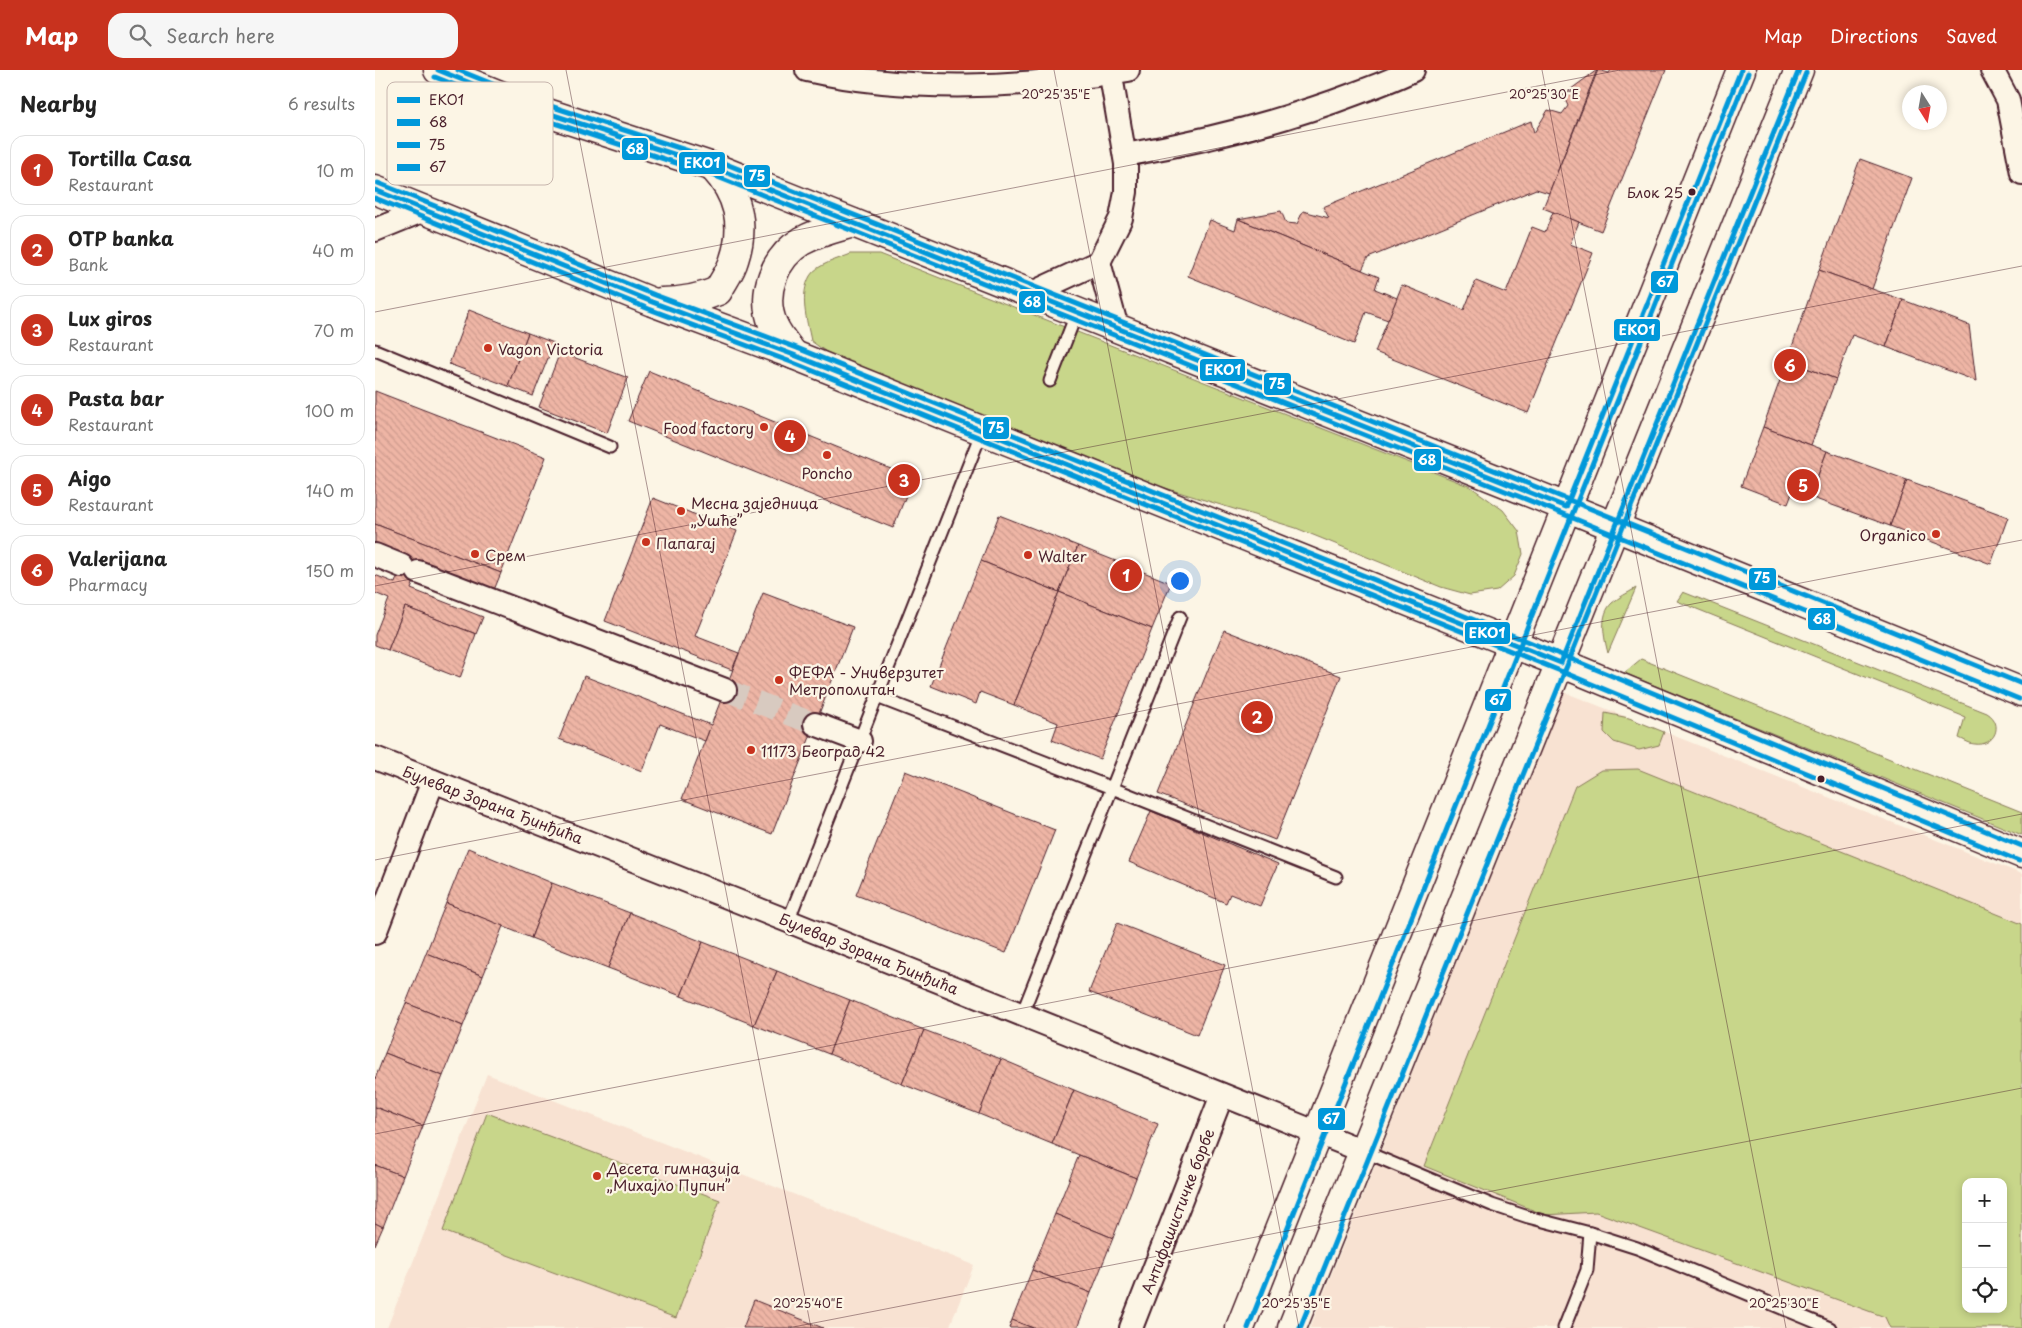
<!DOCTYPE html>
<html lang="en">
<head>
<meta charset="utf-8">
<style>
  body { margin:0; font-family:"Playpen Sans",sans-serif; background:#f6f6f6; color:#222 }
  .controls { position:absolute; right:15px; bottom:15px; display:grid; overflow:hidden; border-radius:10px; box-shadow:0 2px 8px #0003 }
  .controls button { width:45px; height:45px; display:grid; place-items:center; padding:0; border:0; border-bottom:1px solid #e0e0e0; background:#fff; color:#222; font:25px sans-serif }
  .compass { position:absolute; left:1527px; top:15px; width:45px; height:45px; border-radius:50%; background:#fff; box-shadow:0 2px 8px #0003; rotate:169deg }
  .you { position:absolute; left:804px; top:510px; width:18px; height:18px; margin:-12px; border:4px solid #fff; border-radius:50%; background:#1a73e8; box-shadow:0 0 0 8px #1a73e833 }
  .badge { display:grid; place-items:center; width:32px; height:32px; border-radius:50%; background:#c8321e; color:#fff; font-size:16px; font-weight:700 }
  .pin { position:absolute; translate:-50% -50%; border:2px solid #fff; box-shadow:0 1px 5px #0006 }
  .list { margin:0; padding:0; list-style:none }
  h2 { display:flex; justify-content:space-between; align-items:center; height:65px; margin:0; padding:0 20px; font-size:21px }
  h2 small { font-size:16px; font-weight:400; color:#767676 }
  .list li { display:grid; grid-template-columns:32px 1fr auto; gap:15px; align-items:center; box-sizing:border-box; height:70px; margin:0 10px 10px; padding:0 10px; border:1px solid #e0e0e0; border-radius:15px }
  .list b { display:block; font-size:19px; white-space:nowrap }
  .list p { margin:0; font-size:16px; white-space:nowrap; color:#767676 }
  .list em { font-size:16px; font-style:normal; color:#767676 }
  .icon { flex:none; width:28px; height:28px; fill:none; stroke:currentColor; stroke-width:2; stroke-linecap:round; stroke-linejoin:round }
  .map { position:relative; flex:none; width:1647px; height:1258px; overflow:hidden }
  header { display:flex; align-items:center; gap:30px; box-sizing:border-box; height:70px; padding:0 25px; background:#c8321e; color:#fff }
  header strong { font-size:24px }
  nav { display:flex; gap:28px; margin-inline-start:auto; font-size:18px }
  .search { width:350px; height:45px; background:#f6f6f6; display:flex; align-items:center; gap:12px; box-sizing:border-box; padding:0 18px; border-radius:15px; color:#767676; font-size:19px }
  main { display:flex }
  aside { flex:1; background:#fff }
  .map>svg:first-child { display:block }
</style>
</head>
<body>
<header>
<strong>Map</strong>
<div class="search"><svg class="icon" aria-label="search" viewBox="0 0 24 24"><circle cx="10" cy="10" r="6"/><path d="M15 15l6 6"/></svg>Search here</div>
<nav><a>Map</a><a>Directions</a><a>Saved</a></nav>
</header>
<main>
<aside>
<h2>Nearby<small>6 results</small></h2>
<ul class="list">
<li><span class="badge">1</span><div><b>Tortilla Casa</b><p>Restaurant</p></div><em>10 m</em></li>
<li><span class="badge">2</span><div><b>OTP banka</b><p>Bank</p></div><em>40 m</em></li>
<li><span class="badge">3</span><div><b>Lux giros</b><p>Restaurant</p></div><em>70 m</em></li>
<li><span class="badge">4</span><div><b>Pasta bar</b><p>Restaurant</p></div><em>100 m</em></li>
<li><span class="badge">5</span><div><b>Aigo</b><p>Restaurant</p></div><em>140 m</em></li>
<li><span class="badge">6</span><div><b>Valerijana</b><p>Pharmacy</p></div><em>150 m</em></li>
</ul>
</aside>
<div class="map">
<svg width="1647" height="1258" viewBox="0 0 1647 1258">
  <defs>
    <pattern id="building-back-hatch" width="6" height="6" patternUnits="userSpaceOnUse" patternTransform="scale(1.25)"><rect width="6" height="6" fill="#eeb5a5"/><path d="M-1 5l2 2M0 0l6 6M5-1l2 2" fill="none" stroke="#ce9b8e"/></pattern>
  </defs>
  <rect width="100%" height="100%" fill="#fcf5e5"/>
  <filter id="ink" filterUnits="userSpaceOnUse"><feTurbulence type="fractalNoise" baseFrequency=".02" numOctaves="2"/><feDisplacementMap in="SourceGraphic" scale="10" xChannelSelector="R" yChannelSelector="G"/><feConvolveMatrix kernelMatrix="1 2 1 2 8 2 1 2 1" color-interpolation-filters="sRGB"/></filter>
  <g filter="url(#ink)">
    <g fill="#f8e2d2" fill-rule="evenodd">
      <path d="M1189,622L1647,804V1258H935ZM1591,1112H1628V1239H1591Z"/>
      <path d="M112,1004L599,1195L574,1258H12Z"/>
    </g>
    <g fill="#c8d68a" stroke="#897a5a" fill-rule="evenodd">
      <path d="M476,184H504L1096,417L1128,440L1144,461L1148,484L1139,506L1122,521L1095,525L1066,517L921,458L774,413L475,299L436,271C432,250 424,226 435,206C442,194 464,189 476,184Z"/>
      <path d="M1261,518L1233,583C1229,568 1224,545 1237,533C1244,527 1253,523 1261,518Z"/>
      <path d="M1308,522L1612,643C1630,654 1619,677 1600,674C1595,674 1589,670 1584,668L1590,647L1302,531Z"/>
      <path d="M1266,589L1647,742V765L1249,603Z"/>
      <path d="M1230,643L1254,648L1289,662L1284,675L1264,680L1239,672L1229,662Z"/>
      <path d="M1263,699L1647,854V1258H1515L1510,1247L1221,1142L1170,1145L1049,1096L1200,716L1226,700ZM1591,1112H1628V1239H1591Z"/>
      <path d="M112,1043L345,1130L301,1248L68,1161Z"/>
    </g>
    <g fill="url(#building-back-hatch)" stroke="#4a1f2b">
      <path d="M1222,0L1174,123L1161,119L993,188L987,200L863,149L906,141L911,153L922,154L928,141L954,148L948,137L1156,51L1159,63L1173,40L1187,44L1193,36L1188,25Z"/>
      <path d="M1223,0L1234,3L1236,0H1291L1226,161L1168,138Z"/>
      <path d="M1485,89L1537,108L1497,219L1444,200Z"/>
      <path d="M1178,142L1204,152L1195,174L1218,183L1153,343L1000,282L1027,215L1089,240L1101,211L1131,223L1157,157L1170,162Z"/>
      <path d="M863,149L1004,207L1000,219L1022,228L1013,250L991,242L979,274L813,206L835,150L860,160Z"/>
      <path d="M1444,200L1528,230L1511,277L1477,265L1461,309L1412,291Z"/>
      <path d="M1528,230L1594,255L1601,311L1511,277Z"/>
      <path d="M94,240L153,263L133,316L74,294Z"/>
      <path d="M153,263L179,273L158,326L133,316Z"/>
      <path d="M185,282L253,308L232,363L164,337Z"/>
      <path d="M1412,291L1461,309L1436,375L1388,357Z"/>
      <path d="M274,301L538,408L518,458L253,351Z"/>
      <path d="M0,321L171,387L126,503L0,454Z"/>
      <path d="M1388,357L1452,381L1435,427L1418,421L1413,434L1366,416Z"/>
      <path d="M1452,381L1532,410L1515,456L1435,427Z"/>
      <path d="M1532,410L1633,447L1616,494L1515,456Z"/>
      <path d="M278,428L362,461L320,566L364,583L357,600L230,551Z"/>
      <path d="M624,445L703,476L684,522L606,491Z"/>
      <path d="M0,454L126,503L119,520L47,492L36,519L108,547L101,564L30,537L13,580L0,575V565L14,529L0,523V505L20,513L30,486L0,479Z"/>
      <path d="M703,476L796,513L777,559L684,522Z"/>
      <path d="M606,491L684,522L639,635L605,622L601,634L556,616Z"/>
      <path d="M684,522L777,559L725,689L677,670L683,653L639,635Z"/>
      <path d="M388,523L478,557L397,764L307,729Z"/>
      <path d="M30,537L101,564L85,608L13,580Z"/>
      <path d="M849,560L966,606L900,770L783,724Z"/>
      <path d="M209,606L336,655L330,671L285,654L267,701L184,669Z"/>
      <path d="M530,701L680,760L631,883L481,825Z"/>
      <path d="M776,741L903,794L885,836L855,824L851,833L754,792Z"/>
      <path d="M93,778L177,813L156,868L71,833Z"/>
      <path d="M177,813L255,843L233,898L156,868Z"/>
      <path d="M71,833L128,856L108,906L51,883Z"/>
      <path d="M255,843L328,872L306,926L233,898Z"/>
      <path d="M742,853L850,895L822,965L714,922Z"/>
      <path d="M328,872L402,901L379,955L306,926Z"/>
      <path d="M51,883L108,906L88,956L31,933Z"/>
      <path d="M402,901L475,930L454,984L379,955Z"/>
      <path d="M475,930L549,960L527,1014L454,984Z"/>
      <path d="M31,933L88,956L68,1006L10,983Z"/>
      <path d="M549,960L626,989L604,1044L527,1014Z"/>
      <path d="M10,983L68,1006L48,1056L0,1037V1009Z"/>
      <path d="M626,989L699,1020L677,1074L604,1044Z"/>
      <path d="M699,1020L783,1054L761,1108L677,1074Z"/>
      <path d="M0,1037L48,1056L28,1106L0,1095Z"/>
      <path d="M704,1085L761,1108L738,1168L680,1144Z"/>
      <path d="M0,1095L28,1106L8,1157L0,1153Z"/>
      <path d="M680,1144L738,1168L716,1223L657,1200Z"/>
      <path d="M0,1153L8,1157L0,1175Z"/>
      <path d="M657,1200L716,1223L702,1258H658L637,1250Z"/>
      <path d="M379,1230L448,1258H368Z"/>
      <path d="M637,1250L658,1258H634Z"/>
    </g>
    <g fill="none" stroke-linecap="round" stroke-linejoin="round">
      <path stroke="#d8cac0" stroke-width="22" stroke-dasharray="22 11" stroke-linecap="butt" d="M350,620L440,654"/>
      <defs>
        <g id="lane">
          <path d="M0,280L235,377"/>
          <path d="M675,311L702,242"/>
          <path d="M502,627L737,718L805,547"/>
          <path d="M413,851L607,361"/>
          <path d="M647,944L737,718L961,807"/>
          <path d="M988,1081L1117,1135L1153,1147L1215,1163L1262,1178L1455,1258"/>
          <path d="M1189,1258L1212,1200L1215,1163"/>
        </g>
        <g id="street">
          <path d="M432,0C535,23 650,18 753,0"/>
          <path d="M1617,0L1633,30L1647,103"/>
          <path d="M750,85C830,71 906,52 982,23C1001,16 1020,9 1038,0"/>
          <path d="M0,160L49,140"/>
          <path d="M724,192L742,258"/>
          <path d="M655,224L724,192L746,148L751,122V94L735,0"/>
          <path d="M0,485L27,496"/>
          <path d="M43,502L350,620"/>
          <path d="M440,654L485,671"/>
          <path d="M0,688L413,851L988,1081"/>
          <path d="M0,863L58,711"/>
          <path d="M756,1258L847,1025"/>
        </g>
        <g id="secondary">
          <path d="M63,0L157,38L338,97L1191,437L1647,622"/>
          <path d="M0,120L277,232L419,285L1186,593L1647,784"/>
          <path d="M286,232C307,232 324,229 343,221C348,211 356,201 359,190C371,154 363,124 338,97"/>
          <path d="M419,285C411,275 403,266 398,254C385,223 400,187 427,171C443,162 461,158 478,153"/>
          <path d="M865,1258L1366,0"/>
          <path d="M917,1258L1424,0"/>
        </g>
      </defs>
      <use href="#lane" stroke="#4a1f2b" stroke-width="15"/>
      <use href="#street" stroke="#4a1f2b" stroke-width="26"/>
      <use href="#secondary" stroke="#4a1f2b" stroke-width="31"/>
      <use href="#lane" stroke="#fcf5e5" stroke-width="11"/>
      <use href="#street" stroke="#fcf5e5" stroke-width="22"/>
      <use href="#secondary" stroke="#fcf5e5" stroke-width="28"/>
      <defs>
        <g id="bus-1">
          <path d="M63,0L157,38L338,97L1191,437L1366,0"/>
          <path d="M0,120L277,232L419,285L1186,593L1424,0"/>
        </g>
        <g id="bus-2">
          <path d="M60,7L155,45L335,104L1188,444L1644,629"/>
          <path d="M0,128L274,239L416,292L1183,600L1644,791"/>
        </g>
        <g id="bus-3">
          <path d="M83,0L160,31L341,90L1194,430L1647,614"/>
          <path d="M3,113L280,225L422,278L1189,586L1647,776"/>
        </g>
        <g id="bus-4">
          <path d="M873,1258L1373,3"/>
          <path d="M925,1258L1431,3"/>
        </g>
      </defs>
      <use href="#bus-1" stroke="#fcf5e5" stroke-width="9"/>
      <use href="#bus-2" stroke="#fcf5e5" stroke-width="9"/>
      <use href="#bus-3" stroke="#fcf5e5" stroke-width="9"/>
      <use href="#bus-4" stroke="#fcf5e5" stroke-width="9"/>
      <use href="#bus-1" stroke="#0098da" stroke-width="5"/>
      <use href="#bus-2" stroke="#0098da" stroke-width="5"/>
      <use href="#bus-3" stroke="#0098da" stroke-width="5"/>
      <use href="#bus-4" stroke="#0098da" stroke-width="5"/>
    </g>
  </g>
  <path fill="none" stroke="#4a1f2b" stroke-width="1" stroke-opacity="0.45" d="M191,0L436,1258M679,0L924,1258M1167,0L1411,1258M0,242L1245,0M0,516L1647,196M0,790L1647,470M0,1064L1647,744M413,1258L1647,1018"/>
  <g fill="#4a1f2b" stroke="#fcf5e5" stroke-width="2">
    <circle cx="1317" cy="122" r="4.5"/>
    <circle cx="1446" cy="709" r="4.5"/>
  </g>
  <g fill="#c8321e" stroke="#fcf5e5" stroke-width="2">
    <circle cx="113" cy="278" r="5"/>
    <circle cx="389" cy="357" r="5"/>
    <circle cx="452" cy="385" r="5"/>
    <circle cx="306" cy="441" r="5"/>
    <circle cx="1561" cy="464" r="5"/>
    <circle cx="271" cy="472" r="5"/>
    <circle cx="100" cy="484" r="5"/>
    <circle cx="653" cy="485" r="5"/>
    <circle cx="404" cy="610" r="5"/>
    <circle cx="376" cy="680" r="5"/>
    <circle cx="222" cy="1106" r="5"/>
  </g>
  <g text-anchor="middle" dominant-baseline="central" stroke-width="4.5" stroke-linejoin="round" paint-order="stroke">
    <g font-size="14" fill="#4a1f2b" stroke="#fcf5e5" text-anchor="end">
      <text x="1308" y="122">Блок 25</text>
    </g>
    <g font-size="15" fill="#4a1f2b" stroke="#fcf5e5" text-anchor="start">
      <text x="123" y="278">Vagon Victoria</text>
      <text x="379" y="357" text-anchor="end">Food factory</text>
      <text x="452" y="402" text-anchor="middle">Poncho</text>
      <text x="316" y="432">Месна заједница<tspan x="316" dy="17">„Ушће”</tspan></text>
      <text x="1551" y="464" text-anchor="end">Organico</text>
      <text x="281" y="472">Папагај</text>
      <text x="110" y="484">Срем</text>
      <text x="663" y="485">Walter</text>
      <text x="414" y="601">ФЕФА - Универзитет<tspan x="414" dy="17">Метрополитан</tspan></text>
      <text x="386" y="680">11173 Београд 42</text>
      <text x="232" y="1097">Десета гимназија<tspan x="232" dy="17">„Михајло Пупин”</tspan></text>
    </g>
    <g font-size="15" fill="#4a1f2b" stroke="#fcf5e5">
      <text transform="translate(118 734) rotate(21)">Булевар Зорана Ђинђића</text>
      <text transform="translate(494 883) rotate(22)">Булевар Зорана Ђинђића</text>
      <text transform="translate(802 1141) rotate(-69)">Антифашистичке борбе</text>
    </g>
  </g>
  <rect x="12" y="12" width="166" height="103" rx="8" fill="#fcf5e5" stroke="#c7b5ad" stroke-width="1"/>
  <rect x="22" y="27" width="23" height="6" fill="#0098da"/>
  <rect x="22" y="49" width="23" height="7" fill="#0098da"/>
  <rect x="22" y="72" width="23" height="6" fill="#0098da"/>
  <rect x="22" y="94" width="23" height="7" fill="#0098da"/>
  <g font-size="14" fill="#4a1f2b">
    <text x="54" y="35">EKO1</text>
    <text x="54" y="57">68</text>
    <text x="54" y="80">75</text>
    <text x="54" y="102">67</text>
  </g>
  <g font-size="12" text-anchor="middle" fill="#4a1f2b" stroke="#fcf5e5" stroke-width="4.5" stroke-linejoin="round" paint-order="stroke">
    <text x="681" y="29">20°25'35"E</text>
    <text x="1169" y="29">20°25'30"E</text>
    <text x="433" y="1238">20°25'40"E</text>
    <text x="921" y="1238">20°25'35"E</text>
    <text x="1409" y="1238">20°25'30"E</text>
  </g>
  <g stroke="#fcf5e5" stroke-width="2">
    <rect x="246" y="67" width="28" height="24" rx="5" fill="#0098da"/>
    <rect x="303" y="81" width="48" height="24" rx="5" fill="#0098da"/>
    <rect x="368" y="94" width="28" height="24" rx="5" fill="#0098da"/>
    <rect x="1275" y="200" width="29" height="24" rx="5" fill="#0098da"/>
    <rect x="643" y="220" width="28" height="24" rx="5" fill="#0098da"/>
    <rect x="1238" y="248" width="48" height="24" rx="5" fill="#0098da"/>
    <rect x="824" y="288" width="47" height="24" rx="5" fill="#0098da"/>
    <rect x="888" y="302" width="29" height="24" rx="5" fill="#0098da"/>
    <rect x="607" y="346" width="28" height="24" rx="5" fill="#0098da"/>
    <rect x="1038" y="378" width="29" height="24" rx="5" fill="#0098da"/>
    <rect x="1373" y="497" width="29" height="24" rx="5" fill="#0098da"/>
    <rect x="1432" y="537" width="29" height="24" rx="5" fill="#0098da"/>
    <rect x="1089" y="551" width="47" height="24" rx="5" fill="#0098da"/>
    <rect x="1109" y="618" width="28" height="24" rx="5" fill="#0098da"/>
    <rect x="942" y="1037" width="29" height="24" rx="5" fill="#0098da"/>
  </g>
  <g font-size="14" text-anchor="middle" font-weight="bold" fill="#fff">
    <text x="260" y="84">68</text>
    <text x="327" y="98">EKO1</text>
    <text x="382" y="111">75</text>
    <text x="1290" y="217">67</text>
    <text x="657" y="237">68</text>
    <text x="1262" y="265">EKO1</text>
    <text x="848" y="305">EKO1</text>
    <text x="902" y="319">75</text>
    <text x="621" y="363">75</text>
    <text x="1052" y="395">68</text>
    <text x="1387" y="513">75</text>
    <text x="1447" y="554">68</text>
    <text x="1112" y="568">EKO1</text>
    <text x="1123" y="635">67</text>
    <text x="956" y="1054">67</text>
  </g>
</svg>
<div class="controls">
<button>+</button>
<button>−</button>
<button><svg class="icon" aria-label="locate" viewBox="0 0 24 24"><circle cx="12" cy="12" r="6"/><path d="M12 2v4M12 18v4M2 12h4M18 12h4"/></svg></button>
</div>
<svg class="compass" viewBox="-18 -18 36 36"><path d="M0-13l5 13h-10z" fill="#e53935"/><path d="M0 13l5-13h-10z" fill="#767676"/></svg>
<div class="you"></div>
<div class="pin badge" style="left:751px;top:505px">1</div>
<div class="pin badge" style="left:882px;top:647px">2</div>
<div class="pin badge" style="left:529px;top:410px">3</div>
<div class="pin badge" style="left:415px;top:366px">4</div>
<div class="pin badge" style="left:1428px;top:415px">5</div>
<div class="pin badge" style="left:1415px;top:295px">6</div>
</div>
</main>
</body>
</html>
